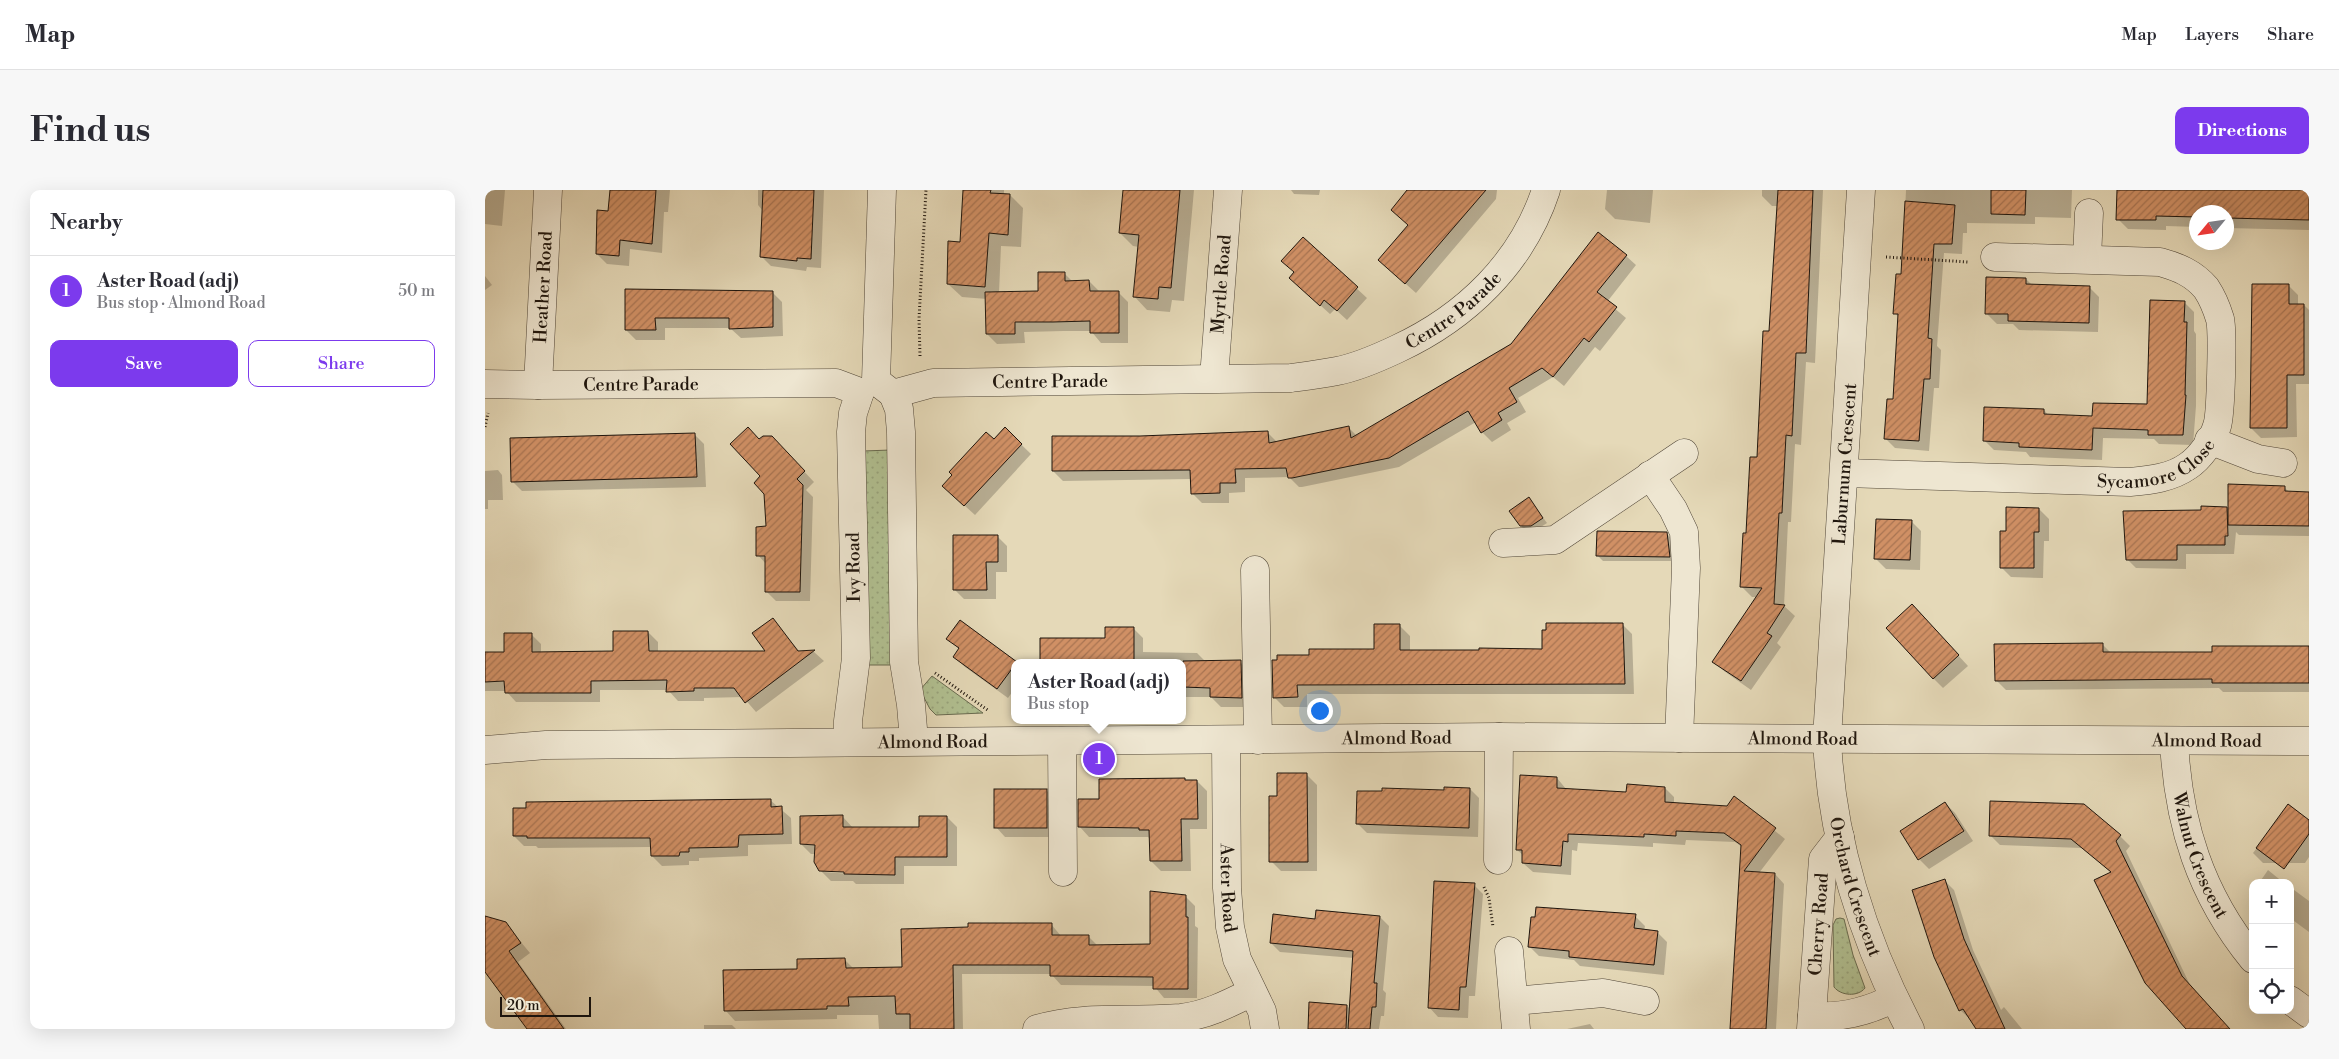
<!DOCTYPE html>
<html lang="en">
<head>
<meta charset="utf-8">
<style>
  body { margin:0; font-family:"Libre Bodoni",serif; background:#f7f7f7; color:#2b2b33 }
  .controls { position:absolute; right:15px; bottom:15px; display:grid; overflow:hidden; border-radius:10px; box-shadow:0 5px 20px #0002 }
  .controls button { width:45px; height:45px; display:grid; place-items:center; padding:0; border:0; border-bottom:1px solid #e1e1e2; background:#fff; color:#2b2b33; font:25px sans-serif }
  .compass { position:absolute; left:1704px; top:15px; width:45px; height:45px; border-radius:50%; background:#fff; box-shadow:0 5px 20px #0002; rotate:241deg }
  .scale { position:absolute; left:15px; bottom:12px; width:91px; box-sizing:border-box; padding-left:5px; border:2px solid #1e150d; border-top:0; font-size:14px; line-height:18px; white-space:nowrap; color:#1e150d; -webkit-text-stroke:4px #eee6d1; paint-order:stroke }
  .you { position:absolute; left:834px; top:520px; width:18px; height:18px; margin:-12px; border:4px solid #fff; border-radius:50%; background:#1a73e8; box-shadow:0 0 0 8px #1a73e833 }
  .badge { display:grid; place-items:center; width:32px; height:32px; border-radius:50%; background:#7c3aed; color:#fff; font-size:16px; font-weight:700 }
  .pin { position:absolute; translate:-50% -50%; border:2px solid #fff; box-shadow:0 1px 5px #0006 }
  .popup { position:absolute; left:526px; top:469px; width:175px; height:65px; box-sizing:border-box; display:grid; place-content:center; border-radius:10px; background:#fff; filter:drop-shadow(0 1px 4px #0005); font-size:16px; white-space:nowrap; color:#7c7c81 }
  .popup b { font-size:19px; color:#2b2b33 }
  .popup::after { content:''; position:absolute; left:50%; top:100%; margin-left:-10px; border:10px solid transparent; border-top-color:#fff }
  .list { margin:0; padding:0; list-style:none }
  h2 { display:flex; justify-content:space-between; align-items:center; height:65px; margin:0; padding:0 20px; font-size:21px }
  h2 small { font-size:16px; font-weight:400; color:#7c7c81 }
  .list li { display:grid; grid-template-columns:32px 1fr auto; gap:15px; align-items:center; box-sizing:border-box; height:70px; padding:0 20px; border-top:1px solid #e1e1e2 }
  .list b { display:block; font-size:19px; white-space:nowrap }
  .list p { margin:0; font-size:16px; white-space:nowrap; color:#7c7c81 }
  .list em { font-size:16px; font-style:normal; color:#7c7c81 }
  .actions { display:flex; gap:10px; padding:15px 20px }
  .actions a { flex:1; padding:11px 0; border:1px solid #7c3aed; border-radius:10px; text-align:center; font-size:18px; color:#7c3aed }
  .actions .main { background:#7c3aed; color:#fff }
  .icon { flex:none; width:28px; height:28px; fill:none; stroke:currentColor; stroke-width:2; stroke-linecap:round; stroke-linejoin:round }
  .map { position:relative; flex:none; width:1824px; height:839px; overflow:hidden; border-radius:10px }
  header { display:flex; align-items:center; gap:30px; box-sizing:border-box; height:70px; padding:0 25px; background:#fff; border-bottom:1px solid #e1e1e2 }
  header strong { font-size:24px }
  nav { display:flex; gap:28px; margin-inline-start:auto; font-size:18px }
  .intro { display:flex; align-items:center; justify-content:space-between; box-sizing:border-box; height:120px; padding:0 30px }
  h1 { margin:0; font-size:35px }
  .button { padding:12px 22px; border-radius:10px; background:#7c3aed; color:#fff; font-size:18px; font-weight:700 }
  main { display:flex; gap:30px; padding:0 30px }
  aside { flex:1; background:#fff; border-radius:10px; box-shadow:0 5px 20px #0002 }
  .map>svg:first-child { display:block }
</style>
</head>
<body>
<header>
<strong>Map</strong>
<nav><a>Map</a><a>Layers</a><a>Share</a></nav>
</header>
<div class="intro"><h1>Find us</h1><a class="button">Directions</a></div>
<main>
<aside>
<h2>Nearby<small></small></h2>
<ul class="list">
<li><span class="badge">1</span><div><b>Aster Road (adj)</b><p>Bus stop · Almond Road</p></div><em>50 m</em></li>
</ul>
<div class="actions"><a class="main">Save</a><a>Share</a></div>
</aside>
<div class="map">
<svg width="1824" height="839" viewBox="0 0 1824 839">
  <defs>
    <pattern id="grass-dots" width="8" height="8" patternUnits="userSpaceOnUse" patternTransform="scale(1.25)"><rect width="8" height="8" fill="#b1c091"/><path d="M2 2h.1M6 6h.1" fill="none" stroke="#98a47c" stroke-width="1.8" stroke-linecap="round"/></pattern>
    <pattern id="building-hatch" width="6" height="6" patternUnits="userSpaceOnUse" patternTransform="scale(1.25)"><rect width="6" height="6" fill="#d09065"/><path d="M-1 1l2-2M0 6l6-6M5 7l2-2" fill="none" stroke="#a87452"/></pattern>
  </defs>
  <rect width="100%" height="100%" fill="#e5d9b8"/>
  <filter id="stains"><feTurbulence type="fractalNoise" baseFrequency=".004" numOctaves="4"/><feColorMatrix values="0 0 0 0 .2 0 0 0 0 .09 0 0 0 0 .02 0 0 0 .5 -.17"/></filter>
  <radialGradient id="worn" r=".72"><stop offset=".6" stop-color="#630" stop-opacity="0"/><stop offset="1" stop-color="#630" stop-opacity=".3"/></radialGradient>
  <g fill="url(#grass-dots)" stroke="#686a4f">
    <path d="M406,260L409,475H381L378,261Z"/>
    <path d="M447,486L498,523L451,525L445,519L435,500Z"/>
    <path d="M1355,728L1359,729L1368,765L1380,798C1373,807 1356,806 1349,797L1348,735L1351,729Z"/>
  </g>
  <g fill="#0003" fill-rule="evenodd">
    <path d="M0,0H20L17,36L0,34Z"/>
    <path d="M126,0H185L183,22H179L177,63L145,59L144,76L122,74L112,64L124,23Z"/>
    <path d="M273,0H339L336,78L322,77L321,81L286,76L276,66L278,21L273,15Z"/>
    <path d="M479,0H519V5H525L538,18L536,57L516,56L514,103H554L579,83L588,92L604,91L615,102H633L643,112V153H616L606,141H579L539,142L540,153L512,154L502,144V109L477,107L463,94L477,54Z"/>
    <path d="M659,0H709L699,111L687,110L685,122L662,120L649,106L654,57L648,56L635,43Z"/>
    <path d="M806,0H835L834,5L809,4Z"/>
    <path d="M924,0H1012L1011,9L931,103L894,70L924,36Z"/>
    <path d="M1122,0H1168L1165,33L1130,29L1120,19Z"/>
    <path d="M1277,0H1338L1330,173L1321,172L1316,255L1310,254L1306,332H1303L1299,416L1310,426L1292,453L1296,457L1266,500L1239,481L1229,471L1272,407H1267L1257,397L1286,143L1293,16H1287L1277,6Z"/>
    <path d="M1421,0H1587L1586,28L1550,27V34L1482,33V43H1478L1477,64L1459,63L1452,156L1456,160L1454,198H1449L1444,261L1410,258L1400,248L1409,210L1414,128L1410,123L1417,85Z"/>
    <path d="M1633,0H1824V40L1742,38V22H1712V37L1681,36V40L1643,39L1633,29Z"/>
    <path d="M818,49L882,108L862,130L850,119L845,124L815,97L810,82Z"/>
    <path d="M1141,66L1151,75L1122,112L1141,128L1115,161L1110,157L1079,196L1068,187L1033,208L1041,222L1022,233L1026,240L1007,252L997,242L991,232L914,277L817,297H814L804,287L760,288V302L744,303V313H717L707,303L706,289L578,291L568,281L655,247L783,243L792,252L863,237L872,246L1027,155Z"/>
    <path d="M0,86L7,95L0,100Z"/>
    <path d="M1541,89L1547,95L1604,97L1614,107L1613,142L1534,140L1528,134H1512L1502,124Z"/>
    <path d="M1803,95L1813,105V115H1819L1824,120V194H1811L1812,247L1776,248L1766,238Z"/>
    <path d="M141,101L287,102L297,112L298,146L256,148L245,138H180V150H151L141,140Z"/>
    <path d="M1699,112L1709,122V141L1711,144V216L1708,255L1674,254L1669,249L1618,248L1617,270L1545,267L1541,262L1509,260L1499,250L1559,220L1564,226L1609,227L1663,215Z"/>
    <path d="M520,239L546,264L490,325L469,306Z"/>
    <path d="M209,244L219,254L221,297L37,301L27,291Z"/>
    <path d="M275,251L297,258L329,292L321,300L328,307L325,411H291L281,401V374L273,365L282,338Z"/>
    <path d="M13,280L17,285L18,310H3V319H0V281Z"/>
    <path d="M1800,298L1805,303H1824V346L1754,345L1751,342L1749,364H1701V379L1651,378L1642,369L1717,321L1742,318L1744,320Z"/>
    <path d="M1048,314L1062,333L1051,340L1041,341L1036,336Z"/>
    <path d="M1554,319L1564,329V351H1559L1558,388L1526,387L1516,377L1523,343Z"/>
    <path d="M1426,331L1436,341L1435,380L1401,379L1391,369Z"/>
    <path d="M1181,343L1186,348L1189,371H1118L1113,366Z"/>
    <path d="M512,346L522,356V382H511V409H479L469,399Z"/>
    <path d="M1437,426L1483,476L1458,498L1448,488Z"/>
    <path d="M287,429L315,462H329L339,471L271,522L258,507L219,508V511H193L183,500H115V512H31L21,501H0V463H20L46,444L56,454V463L129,462L163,442L173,452V462H282Z"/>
    <path d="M475,432L532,473L530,498L523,508L480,477L470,467L475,460L463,449Z"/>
    <path d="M1137,434L1147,444L1149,504H822V517H799L789,507L825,466L890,461L915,436L925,446V461L1058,460Z"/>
    <path d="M648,438L658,448V462L712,463L721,472H755L765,482L766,517H736L726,507H698V473H557Z"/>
    <path d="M1618,455L1626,463H1728L1824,457V502H1738L1734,498L1521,500L1511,490Z"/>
    <path d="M822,585L832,595V681H796L786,671L793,607Z"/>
    <path d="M1072,588L1081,599L1143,603L1180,598L1189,607V614L1243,617L1249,608L1300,649L1274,683L1290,684L1299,694L1291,839H1246L1257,657L1250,652L1201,650L1200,655L1168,653V657L1093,653L1092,661L1087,660L1086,685L1048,682L1038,673V665L1032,660Z"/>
    <path d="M712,591L722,601V639H705L706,681H676L666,671V649L663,647H604L595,637L615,610Z"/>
    <path d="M985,599L994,608L993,647L882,643L872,633Z"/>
    <path d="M561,600L571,610V647H520L511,637Z"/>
    <path d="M285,610L306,628L307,654L263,655V666L214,668V671H204V675L177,676L167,666V657L53,658L51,656H39L29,646Z"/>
    <path d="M1460,613L1470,623L1488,651L1444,679L1434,669Z"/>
    <path d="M1803,616L1824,632V667L1820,673H1778L1768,663Z"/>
    <path d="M358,627L368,638H435L462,627L472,637V676H419V694H371L368,691H346L335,680L331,664H326L316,654ZM339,680L366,681V684L339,682Z"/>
    <path d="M1505,645L1635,646L1645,656L1641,661L1706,797L1744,839H1703L1627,683L1597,658L1515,655Z"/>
    <path d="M1783,680L1799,693H1774Z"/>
    <path d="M1459,690L1469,700L1488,760L1516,820L1519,817L1537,839H1492L1486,830L1475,820Z"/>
    <path d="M989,695L998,704L990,806H984L983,828L953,827L944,817Z"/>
    <path d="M1805,697L1824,711V742L1805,728Z"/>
    <path d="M700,706L710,716V736L713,738L712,808H679L669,796L576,795L566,784H477L478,839H394L393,825H352V829L250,831L241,821L314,780L360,770L369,779L419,778L566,734L576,746H603L613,756L666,755Z"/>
    <path d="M1150,726L1160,736L1159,741L1172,742L1182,752L1179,785L1095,776L1089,770L1054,766L1044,756Z"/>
    <path d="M895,727L904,736L898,800L901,803L899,826H896L894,839H824L826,814L862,816L866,820L869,768L795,762L786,753L832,730Z"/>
    <path d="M20,733L45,763L33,772L81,839H43L0,779V735Z"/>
    <path d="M1105,834L1109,839H1082Z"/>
    <path d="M219,835H247L251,839H219Z"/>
  </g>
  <g fill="url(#building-hatch)" stroke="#1e150d">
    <path d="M125,0H171L167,54L135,50L134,66L111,64L112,20L123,21Z"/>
    <path d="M278,0H329L326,69L312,68V71L275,67Z"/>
    <path d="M478,0H506L505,3L525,4L523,45L504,43L500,97L462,94L463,51L475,52Z"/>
    <path d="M638,0H695L686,98L674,97L673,109L648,107L654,45L634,43Z"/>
    <path d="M922,0H1001L920,94L893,70L923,35L906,20Z"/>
    <path d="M1293,0H1328L1321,163H1311L1307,246L1301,245L1297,323H1294L1289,414L1300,415L1282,443L1287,446L1256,491L1227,472L1277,398L1255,397L1258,343H1261L1265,267H1272L1278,141H1284Z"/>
    <path d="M1506,0H1541L1540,25L1506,24Z"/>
    <path d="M1632,0H1824V30L1742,28V22H1712V27L1671,26V30H1631Z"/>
    <path d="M1420,11L1470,15L1467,54H1449L1443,148L1447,149L1445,189H1439L1434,251L1399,249L1402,209H1408L1413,124H1408L1411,84H1416Z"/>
    <path d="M1113,42L1142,65L1112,102L1132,117L1104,152L1099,148L1068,187L1057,178L1024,198L1032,212L1013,223L1017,230L996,243L983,221L904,268L807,288H803L801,278L750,279L751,293H735V303L706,304L705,280L567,281V246H655L783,241L784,253L864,236L866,248L1026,154Z"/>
    <path d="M818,47L873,97L852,121L839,110L835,116L804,88L809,82L796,71Z"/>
    <path d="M553,82H580V91L604,90L605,101H634V143H605V131L568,132H530V144H501L500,102L553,101Z"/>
    <path d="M1501,87L1541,88V94L1605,96L1604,133L1523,131V124H1500Z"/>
    <path d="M1767,94H1804V114H1819V185H1802V238H1765Z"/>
    <path d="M140,99L288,101V137L244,139V128H170L171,140H140Z"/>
    <path d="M1665,110L1700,111L1699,132H1702L1700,205H1701L1698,245H1663V240L1608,238L1607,260L1534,257V253L1498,251L1499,217L1559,219V224L1607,226L1608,213L1662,214Z"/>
    <path d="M263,237L274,249L278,246H287L320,281L312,289L318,295L315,402H280V366H271V337L281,336L279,304L269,293L275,286L245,254Z"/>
    <path d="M520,237L537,254L479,316L457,296L467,285L464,282L501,242L509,249Z"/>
    <path d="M210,243L212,287L26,292L25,248Z"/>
    <path d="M1743,294L1800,296V301L1824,302V336L1743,335Z"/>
    <path d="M1044,307L1058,328L1046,336H1035L1024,321Z"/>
    <path d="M1716,316L1742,317L1743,346H1740V355H1692V370H1641L1638,321L1716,320Z"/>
    <path d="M1521,317L1554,318V342H1549V378H1515V341H1521Z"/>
    <path d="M1391,329L1427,330L1425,370L1389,369Z"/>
    <path d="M1112,341L1182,342L1185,367L1111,366Z"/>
    <path d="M468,345H513V372H501L502,400H468Z"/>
    <path d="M1427,414L1474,465L1448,489L1401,438Z"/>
    <path d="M288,428L313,461L330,460L260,513L249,498H209V501L181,502L182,490L106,491V503H20L19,491L0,492V462H19V443H47V462L128,461V441H163L164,461H280L267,443Z"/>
    <path d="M475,430L532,472L512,499L468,467L474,458L461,449Z"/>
    <path d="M1061,433H1138L1140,494L812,495L813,507L788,508L787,470H792V465H824V459H889V434H915V460H994V458L1057,459V440H1061Z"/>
    <path d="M620,437H649V473H555V448H620Z"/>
    <path d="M1618,453V462H1727V456H1824V493H1727V489L1510,491L1509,454Z"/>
    <path d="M756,470L757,508L725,507V498L698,497V471Z"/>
    <path d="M792,583H822L823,672H784V606H792Z"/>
    <path d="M1035,585L1072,587V598L1141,602L1142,594L1180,597V612L1242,616L1249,606L1291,638L1259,681L1290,683L1281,839H1245L1256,655L1239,643L1191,641V646L1159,644V647L1083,644V652L1078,651L1076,676L1037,673V660H1031Z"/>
    <path d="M700,588V590H712L713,629H696L697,671H665L664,640H654V638L593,637V609H614V589Z"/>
    <path d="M959,597L985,598L984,638L871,634L872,601H897V598L959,600Z"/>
    <rect x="509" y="599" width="53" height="39"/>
    <path d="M286,609V617L297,616L298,644L254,645L253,657L204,658V662H195L194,666H166L165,648H42V646H28V618H41V612Z"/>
    <path d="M1505,611L1599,614L1636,645L1631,651L1697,786L1745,839H1701L1660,793L1609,690L1626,682L1586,649L1504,646Z"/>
    <path d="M1460,612L1479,641L1433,670L1415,641Z"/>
    <path d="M1803,614L1824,630V644L1799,679L1771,658Z"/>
    <path d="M358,625V637H434V626H462V667H410V685L359,684V682L334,681L329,672L330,655L315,654V626Z"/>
    <path d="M1460,689L1479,749L1520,839H1491L1478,819L1474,821L1449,767L1427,700Z"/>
    <path d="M949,691L990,693L981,797H975L974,820L943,818Z"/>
    <path d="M665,701L701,705V727H703V799H668V787L565,786V775H468L469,839H425V824H411L410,806L363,807L364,816H342V819L239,821L238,780L312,779V769L360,768L361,778L417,777L416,739L483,737V733H567V745H604V755L665,754Z"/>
    <path d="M1051,717L1151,724L1149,738L1173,741L1169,775L1084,767V761L1043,757L1046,727H1050Z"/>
    <path d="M831,720L895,726L889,793H892L891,817H887L885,839H863L868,761L785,753L788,724L830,729Z"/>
    <path d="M0,726L21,732L36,753L24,761L79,839H42L0,782Z"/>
    <path d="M824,812L862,815L861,839H823Z"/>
  </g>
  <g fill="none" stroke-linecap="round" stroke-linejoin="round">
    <defs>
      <g id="minor">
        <path id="s1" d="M1376,0L1342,548C1346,649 1378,750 1425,839"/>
        <path d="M1602,69L1604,23"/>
        <path id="s2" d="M729,188L743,0"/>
        <path id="s3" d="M391,191L408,204L448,193L806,188C821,186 837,184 852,181C873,177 893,168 912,159C981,127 1037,73 1061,0"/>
        <path d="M391,191L397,0"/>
        <path id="s4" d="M0,194L53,195L351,193L375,202"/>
        <path id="s5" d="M53,195L63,0"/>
        <path d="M408,204L414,219L416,242L419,472L426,515L429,551"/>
        <path d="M1724,250L1773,269L1798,273"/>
        <path id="s6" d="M1360,283L1645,292C1666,290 1686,288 1703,276C1715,268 1728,250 1732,236C1736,225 1738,141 1735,129C1732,119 1727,107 1721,98C1708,83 1693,77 1675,72L1510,67"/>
        <path d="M1165,285L1188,319L1199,342L1201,378L1194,548"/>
        <path d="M1018,353L1070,350L1199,263"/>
        <path d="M770,380L773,550"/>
        <path id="s7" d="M741,550L742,698L745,737L752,769L777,821L780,839"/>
        <path d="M577,551L578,682"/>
        <path id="s8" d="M1689,551C1693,633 1715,704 1768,769"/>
        <path d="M363,552V531L371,468L366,242L368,223L375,202"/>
        <path id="s9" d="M0,560L61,555L1014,547L1824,551"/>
        <path d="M1013,670L1014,547"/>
        <path d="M1024,761L1031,839"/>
        <path d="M1805,810L1824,824"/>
        <path d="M1029,811L1118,803L1160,811"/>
        <path d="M1327,826C1355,828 1384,821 1409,808"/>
        <path d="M552,839C599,825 647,832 696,828C722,825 745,813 767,802"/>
        <path id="s10" d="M1326,839L1338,669L1355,647"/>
      </g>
    </defs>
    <use href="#minor" stroke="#504638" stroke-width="29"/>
    <g stroke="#1e150d" stroke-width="3" stroke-dasharray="1 2.5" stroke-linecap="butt">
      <path d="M1401,67L1483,72"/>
      <path d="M435,166L434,129L441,0"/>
      <path d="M0,237L3,223"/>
      <path d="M450,483L504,521"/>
      <path d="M999,697L1004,708L1008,737"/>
    </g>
    <use href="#minor" stroke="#eee6d1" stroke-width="28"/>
  </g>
  <g text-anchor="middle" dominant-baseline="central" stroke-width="4" stroke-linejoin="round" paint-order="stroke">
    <g font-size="18" fill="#1e150d" stroke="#eee6d1">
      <text stroke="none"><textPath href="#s2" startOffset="94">Myrtle Road</textPath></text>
      <text stroke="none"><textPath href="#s5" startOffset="98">Heather Road</textPath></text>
      <text stroke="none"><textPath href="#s3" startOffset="600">Centre Parade</textPath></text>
      <text stroke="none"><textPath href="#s3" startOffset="180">Centre Parade</textPath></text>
      <text stroke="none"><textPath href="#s4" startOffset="156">Centre Parade</textPath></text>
      <text stroke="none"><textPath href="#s6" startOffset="316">Sycamore Close</textPath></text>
      <text transform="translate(1360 274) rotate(-86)">Laburnum Crescent</text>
      <text transform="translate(369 377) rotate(-91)">Ivy Road</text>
      <text stroke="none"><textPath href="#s9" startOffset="912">Almond Road</textPath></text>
      <text stroke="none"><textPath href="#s9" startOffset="1318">Almond Road</textPath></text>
      <text stroke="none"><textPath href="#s9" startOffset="448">Almond Road</textPath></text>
      <text stroke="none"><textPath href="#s9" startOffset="1722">Almond Road</textPath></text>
      <text stroke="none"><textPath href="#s8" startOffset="118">Walnut Crescent</textPath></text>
      <text stroke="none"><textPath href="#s1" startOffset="701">Orchard Crescent</textPath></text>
      <text stroke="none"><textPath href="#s7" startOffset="148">Aster Road</textPath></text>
      <text stroke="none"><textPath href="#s10" startOffset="105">Cherry Road</textPath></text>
    </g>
  </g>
  <rect width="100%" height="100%" filter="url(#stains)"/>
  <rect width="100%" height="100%" fill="url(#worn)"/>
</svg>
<div class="controls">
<button>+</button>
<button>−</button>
<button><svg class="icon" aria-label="locate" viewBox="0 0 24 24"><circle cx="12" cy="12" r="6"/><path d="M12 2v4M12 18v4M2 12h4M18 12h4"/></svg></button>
</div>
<svg class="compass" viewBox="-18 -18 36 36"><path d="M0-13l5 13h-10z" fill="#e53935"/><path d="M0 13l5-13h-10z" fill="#7c7c81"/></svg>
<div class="scale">20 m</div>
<div class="you"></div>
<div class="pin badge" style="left:614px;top:569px">1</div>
<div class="popup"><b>Aster Road (adj)</b>Bus stop</div>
</div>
</main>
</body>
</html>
